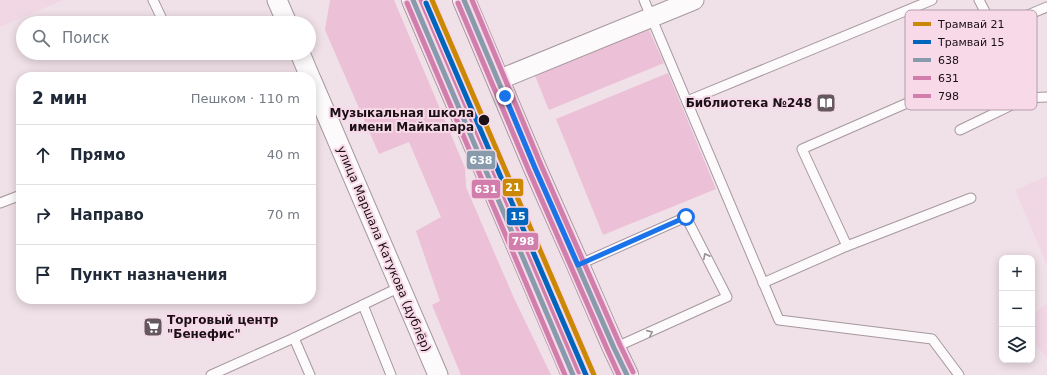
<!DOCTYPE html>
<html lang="ru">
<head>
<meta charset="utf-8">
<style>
  body { margin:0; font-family:"DejaVu Sans",sans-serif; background:#f6f6f7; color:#1f2937 }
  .controls { position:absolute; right:12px; bottom:12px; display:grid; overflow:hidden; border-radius:8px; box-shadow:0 2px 10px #0003 }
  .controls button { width:36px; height:36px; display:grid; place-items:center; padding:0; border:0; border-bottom:1px solid #e0e1e3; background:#fff; color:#1f2937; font:20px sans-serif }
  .stop { position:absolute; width:12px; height:12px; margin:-9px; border:3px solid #1a73e8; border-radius:50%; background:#fff }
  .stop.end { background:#1a73e8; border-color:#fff; box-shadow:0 1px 4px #0008 }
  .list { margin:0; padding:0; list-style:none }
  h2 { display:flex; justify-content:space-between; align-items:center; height:52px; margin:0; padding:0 16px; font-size:17px }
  h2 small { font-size:13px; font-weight:400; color:#747a83 }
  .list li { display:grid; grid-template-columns:26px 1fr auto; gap:12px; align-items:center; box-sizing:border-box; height:60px; padding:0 16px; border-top:1px solid #e0e1e3 }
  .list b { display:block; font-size:15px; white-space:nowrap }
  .list em { font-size:13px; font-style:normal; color:#747a83 }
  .icon { flex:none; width:22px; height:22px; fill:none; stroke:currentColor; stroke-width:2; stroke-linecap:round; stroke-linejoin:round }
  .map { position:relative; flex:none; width:1047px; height:375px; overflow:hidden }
  .search { position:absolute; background:#fff; box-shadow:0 2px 10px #0003; left:16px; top:16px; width:300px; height:44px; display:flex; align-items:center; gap:10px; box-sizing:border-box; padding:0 14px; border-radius:22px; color:#747a83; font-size:15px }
  .panel { position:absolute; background:#fff; box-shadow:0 2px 10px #0003; left:16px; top:72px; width:300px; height:232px; border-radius:16px }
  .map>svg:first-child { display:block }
</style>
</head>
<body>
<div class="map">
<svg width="1047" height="375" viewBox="0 0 1047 375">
  <rect width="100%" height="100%" fill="#f0e0e8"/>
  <g fill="#f1d6e3">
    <path d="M0,0H63L0,27Z"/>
    <path d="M1047,176V265L1015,190Z"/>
    <path d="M1047,303V358L1032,340V315Z"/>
  </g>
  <g fill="#ecc0d6">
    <path d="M330,0H394L465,168L466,187L513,296L551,375H461L432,305L440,301L416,231L441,217L409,142L379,154L325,30Z"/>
    <path d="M648,28L664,63L549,110L533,71Z"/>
    <path d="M668,73L716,189L603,235L556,119Z"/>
  </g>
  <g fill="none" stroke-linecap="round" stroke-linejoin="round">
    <defs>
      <g id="lane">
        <path d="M153,0L162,19"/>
        <path d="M644,0L779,320L932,339L959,375"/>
        <path d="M979,0L994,29L1026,98L1047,97"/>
        <path d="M994,29L1047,7"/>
        <path d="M687,101L932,0"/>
        <path d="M960,130L1026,98"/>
        <path d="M0,203L21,195"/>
        <path d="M847,246L971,198"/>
        <path d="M578,265L686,217L727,297L614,348"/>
        <path d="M763,283L847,246L802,149L1008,59"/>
        <path d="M363,305L391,375"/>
        <path d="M294,338L310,375"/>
        <path d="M211,375L294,338L400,287"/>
      </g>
      <g id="street">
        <path d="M277,0L287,23"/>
        <path d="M300,53L310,77"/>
        <path d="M311,79L438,375"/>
        <path d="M498,80L694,0"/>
      </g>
      <g id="secondary">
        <path d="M413,0L573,375"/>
        <path d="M464,0L535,168L578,265L614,348L627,375"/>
      </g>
    </defs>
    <use href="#lane" stroke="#a5989e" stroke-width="11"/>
    <use href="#street" stroke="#a5989e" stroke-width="21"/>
    <use href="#secondary" stroke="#a5989e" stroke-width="24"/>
    <use href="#lane" stroke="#fdfafc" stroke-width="9"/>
    <use href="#street" stroke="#fdfafc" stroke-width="19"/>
    <use href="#secondary" stroke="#fdfafc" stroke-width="22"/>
    <defs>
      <g id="bus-1">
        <path d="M413,0L573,375"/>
        <path d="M464,0L535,168L614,348L627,375"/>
      </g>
      <g id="bus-2">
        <path d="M407,3L565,375"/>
        <path d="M458,3L529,171L608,351L619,375"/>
      </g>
      <g id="bus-3">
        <path d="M421,0L579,372"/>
        <path d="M472,0L541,165L620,345L633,372"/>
      </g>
    </defs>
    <use href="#bus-1" stroke="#f7d9e7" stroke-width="8"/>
    <use href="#bus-2" stroke="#f7d9e7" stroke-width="8"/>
    <use href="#bus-3" stroke="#f7d9e7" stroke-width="8"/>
    <use href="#bus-1" stroke="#879bad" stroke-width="5"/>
    <use href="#bus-2" stroke="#d17eac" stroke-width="5"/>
    <use href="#bus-3" stroke="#d17eac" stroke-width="5"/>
    <defs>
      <path id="tram-1" d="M432,0L594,375"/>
      <path id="tram-2" d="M426,3L586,375"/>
    </defs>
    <use href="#tram-1" stroke="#f7d9e7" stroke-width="8"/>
    <use href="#tram-2" stroke="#f7d9e7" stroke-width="8"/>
    <use href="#tram-1" stroke="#cb8804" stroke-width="5"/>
    <use href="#tram-2" stroke="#0065bd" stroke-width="5"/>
  </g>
  <defs><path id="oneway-chevron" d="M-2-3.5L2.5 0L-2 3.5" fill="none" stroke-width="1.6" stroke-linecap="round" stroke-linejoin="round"/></defs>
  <g stroke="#979194">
    <use href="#oneway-chevron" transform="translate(706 256) rotate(-117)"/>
    <use href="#oneway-chevron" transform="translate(650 333) rotate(-24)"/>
  </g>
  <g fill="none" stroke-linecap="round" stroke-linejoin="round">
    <path stroke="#1a73e8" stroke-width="5" d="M505,96L535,168L578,265L686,217"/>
  </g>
  <defs>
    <symbol id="library-square" viewBox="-11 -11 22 22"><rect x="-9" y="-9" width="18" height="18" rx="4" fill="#65595f" stroke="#f7d9e7"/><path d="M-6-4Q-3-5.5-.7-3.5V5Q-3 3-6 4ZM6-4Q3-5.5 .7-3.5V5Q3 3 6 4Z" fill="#fff"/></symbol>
    <symbol id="supermarket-square" viewBox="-11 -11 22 22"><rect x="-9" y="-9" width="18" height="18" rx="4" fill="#65595f" stroke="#f7d9e7"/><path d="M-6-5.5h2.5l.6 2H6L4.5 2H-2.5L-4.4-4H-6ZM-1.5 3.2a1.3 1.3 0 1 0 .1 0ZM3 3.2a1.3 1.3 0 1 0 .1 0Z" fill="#fff"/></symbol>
  </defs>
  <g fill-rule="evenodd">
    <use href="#library-square" x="815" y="92" width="22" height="22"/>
    <use href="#supermarket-square" x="142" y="316" width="22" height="22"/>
  </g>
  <circle fill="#1a1015" stroke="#f7d9e7" stroke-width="1.5" cx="484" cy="120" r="6"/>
  <g text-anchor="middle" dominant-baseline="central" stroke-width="4" stroke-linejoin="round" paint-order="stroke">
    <g font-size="12" font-weight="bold" fill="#1a1015" stroke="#f7d9e7" text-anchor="end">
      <text x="812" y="103">Библиотека №248</text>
      <text x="167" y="320" text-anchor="start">Торговый центр<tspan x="167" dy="14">"Бенефис"</tspan></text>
    </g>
    <g font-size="12" font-weight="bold" fill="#1a1015" stroke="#f7d9e7" text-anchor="end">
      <text x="474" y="113">Музыкальная школа<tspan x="474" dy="14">имени Майкапара</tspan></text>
    </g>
    <g font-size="12" fill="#1a1015" stroke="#f7d9e7">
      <text transform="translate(384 249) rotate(67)">улица Маршала Катукова (дублёр)</text>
    </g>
  </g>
  <rect x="905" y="10" width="132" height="100" rx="6" fill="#f7d9e7" stroke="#b59da8" stroke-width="1"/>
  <rect x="913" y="22" width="18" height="4" fill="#cb8804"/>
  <rect x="913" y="40" width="18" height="4" fill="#0065bd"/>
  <rect x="913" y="58" width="18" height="4" fill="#879bad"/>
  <rect x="913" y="76" width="18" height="4" fill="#d17eac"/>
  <rect x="913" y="94" width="18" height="4" fill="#d17eac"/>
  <g font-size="11" fill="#1a1015">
    <text x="938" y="28">Трамвай 21</text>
    <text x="938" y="46">Трамвай 15</text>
    <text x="938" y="64">638</text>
    <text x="938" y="82">631</text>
    <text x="938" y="100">798</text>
  </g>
  <g stroke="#f7d9e7" stroke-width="1.5">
    <rect x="466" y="150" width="30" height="20" rx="4" fill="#879bad"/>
    <rect x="502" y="178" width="22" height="19" rx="4" fill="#cb8804"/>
    <rect x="471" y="179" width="30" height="20" rx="4" fill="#d17eac"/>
    <rect x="506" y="207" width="23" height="19" rx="4" fill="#0065bd"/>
    <rect x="508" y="232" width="31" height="19" rx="4" fill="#d17eac"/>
  </g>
  <g font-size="11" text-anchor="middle" font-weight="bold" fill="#fff">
    <text x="481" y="164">638</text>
    <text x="513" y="191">21</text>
    <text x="486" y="193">631</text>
    <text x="518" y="220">15</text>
    <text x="523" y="245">798</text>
  </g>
</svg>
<div class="controls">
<button>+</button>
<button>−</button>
<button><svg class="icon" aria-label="layers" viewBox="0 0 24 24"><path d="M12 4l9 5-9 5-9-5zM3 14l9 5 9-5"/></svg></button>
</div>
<div class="stop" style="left:686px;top:217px"></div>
<div class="stop end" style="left:505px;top:96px"></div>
<div class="search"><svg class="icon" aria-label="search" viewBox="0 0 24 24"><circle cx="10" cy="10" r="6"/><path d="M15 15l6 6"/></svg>Поиск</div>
<section class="panel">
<h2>2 мин<small>Пешком · 110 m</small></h2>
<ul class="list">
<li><svg class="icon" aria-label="ahead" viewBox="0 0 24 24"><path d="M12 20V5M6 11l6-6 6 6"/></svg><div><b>Прямо</b></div><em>40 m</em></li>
<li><svg class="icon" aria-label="right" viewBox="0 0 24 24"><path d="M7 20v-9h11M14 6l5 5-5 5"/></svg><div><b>Направо</b></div><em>70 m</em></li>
<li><svg class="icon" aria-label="arrive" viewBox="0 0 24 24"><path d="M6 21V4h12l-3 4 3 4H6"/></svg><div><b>Пункт назначения</b></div></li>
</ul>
</section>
</div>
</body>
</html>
